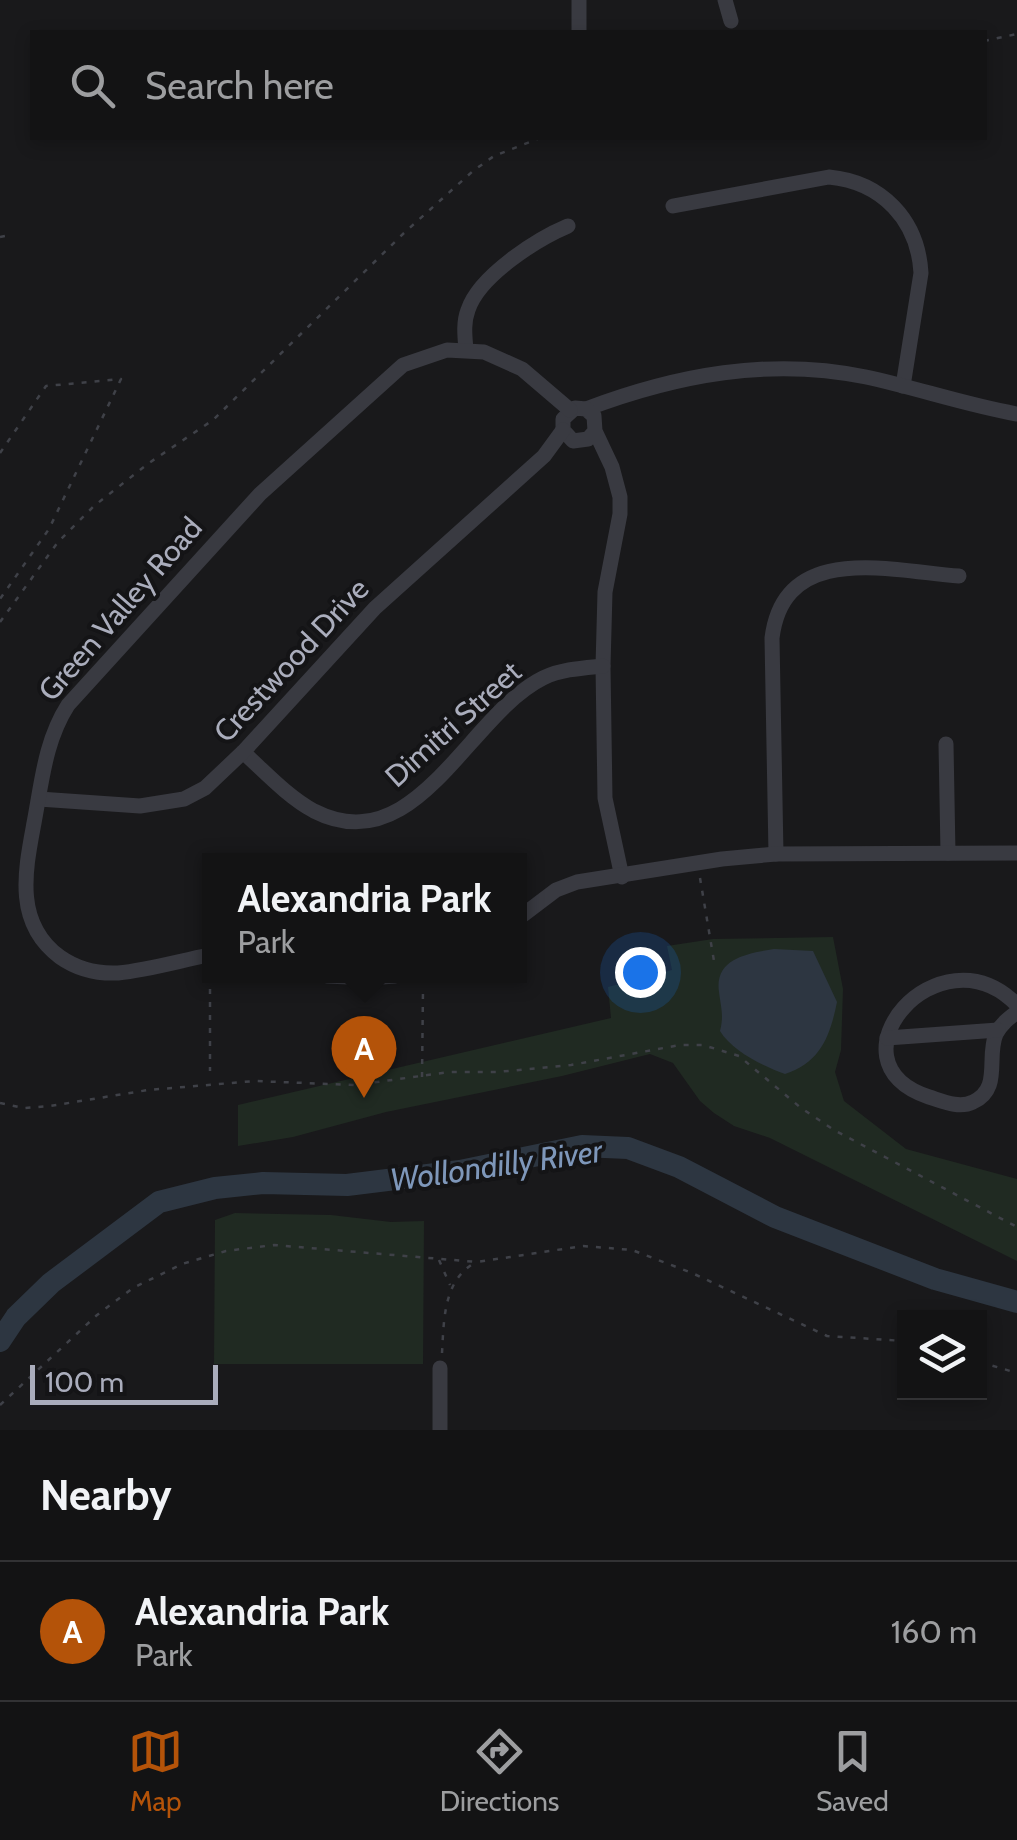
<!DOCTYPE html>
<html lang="en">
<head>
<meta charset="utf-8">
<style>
  body { margin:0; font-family:Cabin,sans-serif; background:#202022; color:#f1f3f6 }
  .controls { position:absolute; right:30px; bottom:30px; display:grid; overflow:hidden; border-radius:0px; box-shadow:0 5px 15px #0003 }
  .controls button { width:90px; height:90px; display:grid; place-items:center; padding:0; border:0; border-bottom:2px solid #323234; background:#131314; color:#f1f3f6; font:50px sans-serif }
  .scale { position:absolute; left:30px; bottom:25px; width:188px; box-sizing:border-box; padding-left:10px; border:5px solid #aaadbc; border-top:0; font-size:28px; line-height:35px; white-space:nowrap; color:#aaadbc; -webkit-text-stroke:8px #141416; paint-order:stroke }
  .you { position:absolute; left:640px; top:972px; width:35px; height:35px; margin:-25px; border:8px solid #fff; border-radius:50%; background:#1a73e8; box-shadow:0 0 0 15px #1a73e833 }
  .badge { display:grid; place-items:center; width:65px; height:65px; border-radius:50%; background:#b45309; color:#fff; font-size:32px; font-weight:700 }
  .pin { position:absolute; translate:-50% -82px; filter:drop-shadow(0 2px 5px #0008) }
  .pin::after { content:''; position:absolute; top:52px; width:35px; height:30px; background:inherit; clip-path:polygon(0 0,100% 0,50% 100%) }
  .popup { position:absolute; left:202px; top:853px; width:325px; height:130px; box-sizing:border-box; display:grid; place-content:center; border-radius:0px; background:#131314; filter:drop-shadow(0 2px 8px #0005); font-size:32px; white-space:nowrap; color:#9d9ea0 }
  .popup b { font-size:38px; color:#f1f3f6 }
  .popup::after { content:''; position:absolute; left:50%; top:100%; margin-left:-20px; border:20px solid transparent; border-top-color:#131314 }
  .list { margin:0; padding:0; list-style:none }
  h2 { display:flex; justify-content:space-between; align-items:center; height:130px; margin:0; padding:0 40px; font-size:42px }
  h2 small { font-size:32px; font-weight:400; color:#9d9ea0 }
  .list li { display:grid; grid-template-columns:65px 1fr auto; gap:30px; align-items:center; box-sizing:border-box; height:140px; padding:0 40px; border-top:2px solid #323234 }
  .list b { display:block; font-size:38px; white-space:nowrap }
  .list p { margin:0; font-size:32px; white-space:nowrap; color:#9d9ea0 }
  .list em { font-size:32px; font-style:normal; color:#9d9ea0 }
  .icon { flex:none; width:55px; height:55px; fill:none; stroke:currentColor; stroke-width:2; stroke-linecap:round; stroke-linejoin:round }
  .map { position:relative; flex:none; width:1017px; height:1430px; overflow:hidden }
  .search { position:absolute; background:#131314; box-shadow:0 5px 15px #0003; left:30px; right:30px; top:30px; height:110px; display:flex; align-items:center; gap:25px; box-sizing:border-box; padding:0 35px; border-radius:0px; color:#9d9ea0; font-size:38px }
  .sheet { height:270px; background:#131314 }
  nav { display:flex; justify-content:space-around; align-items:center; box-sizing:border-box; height:140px; border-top:2px solid #323234; background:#131314; font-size:28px; color:#9d9ea0 }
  nav a { display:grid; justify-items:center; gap:5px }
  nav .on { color:#b45309 }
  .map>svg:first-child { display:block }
</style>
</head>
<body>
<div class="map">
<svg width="1017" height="1430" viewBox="0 0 1017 1430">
  <rect width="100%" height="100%" fill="#19191b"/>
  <g fill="#202a22">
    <path d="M833,937L843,989L841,1050L835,1072L844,1101L906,1149L1017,1179V1261L770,1138L734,1126L714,1113L700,1101L673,1063L650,1054L562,1076L386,1112L293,1137L238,1146V1105L611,1018L608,987L672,970L667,946L713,939Z"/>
    <path d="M235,1213L331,1215L391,1222L424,1221L423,1364H214L215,1220Z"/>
  </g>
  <path fill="#2d3641" d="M774,949L813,951L837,1002C830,1036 821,1062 785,1074C763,1066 732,1051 720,1031C724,1015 721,1008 719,992C714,958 749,953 774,949Z"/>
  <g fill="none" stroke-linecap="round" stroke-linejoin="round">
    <path stroke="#2d3641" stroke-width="22" d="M0,1341L16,1317L51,1283L159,1202L215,1188L263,1183L347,1185L460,1171L582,1146L628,1148L679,1167L775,1217L935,1279L1017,1302"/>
    <g stroke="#3f4148" stroke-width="2.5" stroke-dasharray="5 8" stroke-linecap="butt">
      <path d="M984,41L1017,34"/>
      <path d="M0,237L5,236"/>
      <path d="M0,453L46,386L121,379L49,529L0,599"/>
      <path d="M0,622L58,542L94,506L149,463L213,420L404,233L473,171L494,156L540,138"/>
      <path d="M700,878L715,967"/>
      <path d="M210,976V1071"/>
      <path d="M422,1077L423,989"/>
      <path d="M0,1103L24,1108L50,1106L148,1090L255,1081L355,1085L450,1072H497L571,1065L680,1045H703L739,1056L801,1108L834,1130L1017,1227"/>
      <path d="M439,1260L450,1285"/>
      <path d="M442,1353C444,1320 443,1280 476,1262"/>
      <path d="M980,1362L1017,1373"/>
      <path d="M0,1405L97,1315L133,1288L182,1264L226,1251L274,1245L477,1262L583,1246L632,1250L692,1273L827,1336L904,1341"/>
    </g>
    <g stroke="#393a41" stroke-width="15">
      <path d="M579,0V32"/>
      <path d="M725,0L731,21"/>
      <path d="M673,206L829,177C882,182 918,220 921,273L903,386"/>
      <path d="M466,350C465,337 463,323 468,310C479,276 537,239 568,226"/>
      <path d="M586,409C676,375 770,357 866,377C917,388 966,405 1017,414"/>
      <path d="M595,431L588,439L573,441L563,430V419L575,408L586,409L594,416L595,431L612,467L620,497V514L605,592L603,666L605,798L622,877"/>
      <path d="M946,744L948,853"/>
      <path d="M243,752C265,772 288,797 314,811C416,863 468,715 543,678C562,669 583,668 603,666"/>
      <path d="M39,799L140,806L184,799L205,788L243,752L375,608L544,456L563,430"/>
      <path d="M776,854L772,638C784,541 891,571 959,576"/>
      <path d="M519,918L556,890L577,882L722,859L776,854L1017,853"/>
      <path d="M209,955C179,961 148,970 118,973C96,974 77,969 60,957C14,923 25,871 34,823C42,781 45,741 68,705L260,494L403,365L447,350L484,352L522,369L570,410"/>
      <path d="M327,976L369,978L395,976"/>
      <path d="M1017,1005C939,925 822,1062 929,1097C942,1101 959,1109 973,1102C1002,1089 986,1057 996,1034C1001,1024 1009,1018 1017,1012"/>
      <path d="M887,1038L998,1030"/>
      <path d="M440,1430V1368"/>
    </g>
  </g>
  <g text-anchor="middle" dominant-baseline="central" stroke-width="8" stroke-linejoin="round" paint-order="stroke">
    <g font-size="30" fill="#aaadbc" stroke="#141416">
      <text transform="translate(120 609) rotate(-49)">Green Valley Road</text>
      <text transform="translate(291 660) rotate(-47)">Crestwood Drive</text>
      <text transform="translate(453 724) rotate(-42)">Dimitri Street</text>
    </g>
    <g font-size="32" font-style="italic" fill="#7e97ba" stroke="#141416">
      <text transform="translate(496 1165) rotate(-8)">Wollondilly River</text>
    </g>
  </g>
</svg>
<div class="controls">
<button><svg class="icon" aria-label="layers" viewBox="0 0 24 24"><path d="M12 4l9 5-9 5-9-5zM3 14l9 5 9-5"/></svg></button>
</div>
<div class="scale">100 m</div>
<div class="you"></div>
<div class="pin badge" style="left:364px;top:1098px">A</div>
<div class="popup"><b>Alexandria Park</b>Park</div>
<div class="search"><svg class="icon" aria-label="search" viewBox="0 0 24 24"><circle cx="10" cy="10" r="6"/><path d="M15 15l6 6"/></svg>Search here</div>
</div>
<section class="sheet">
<h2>Nearby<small></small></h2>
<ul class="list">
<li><span class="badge">A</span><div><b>Alexandria Park</b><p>Park</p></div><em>160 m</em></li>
</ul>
</section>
<nav>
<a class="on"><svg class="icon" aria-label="map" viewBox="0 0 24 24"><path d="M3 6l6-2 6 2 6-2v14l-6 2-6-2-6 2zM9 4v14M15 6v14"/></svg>Map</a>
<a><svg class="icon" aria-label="directions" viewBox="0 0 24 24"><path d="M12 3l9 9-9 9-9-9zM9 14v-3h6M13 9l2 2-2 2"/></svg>Directions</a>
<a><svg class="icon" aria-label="saved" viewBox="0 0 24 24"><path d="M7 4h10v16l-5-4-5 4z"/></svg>Saved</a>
</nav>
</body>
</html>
